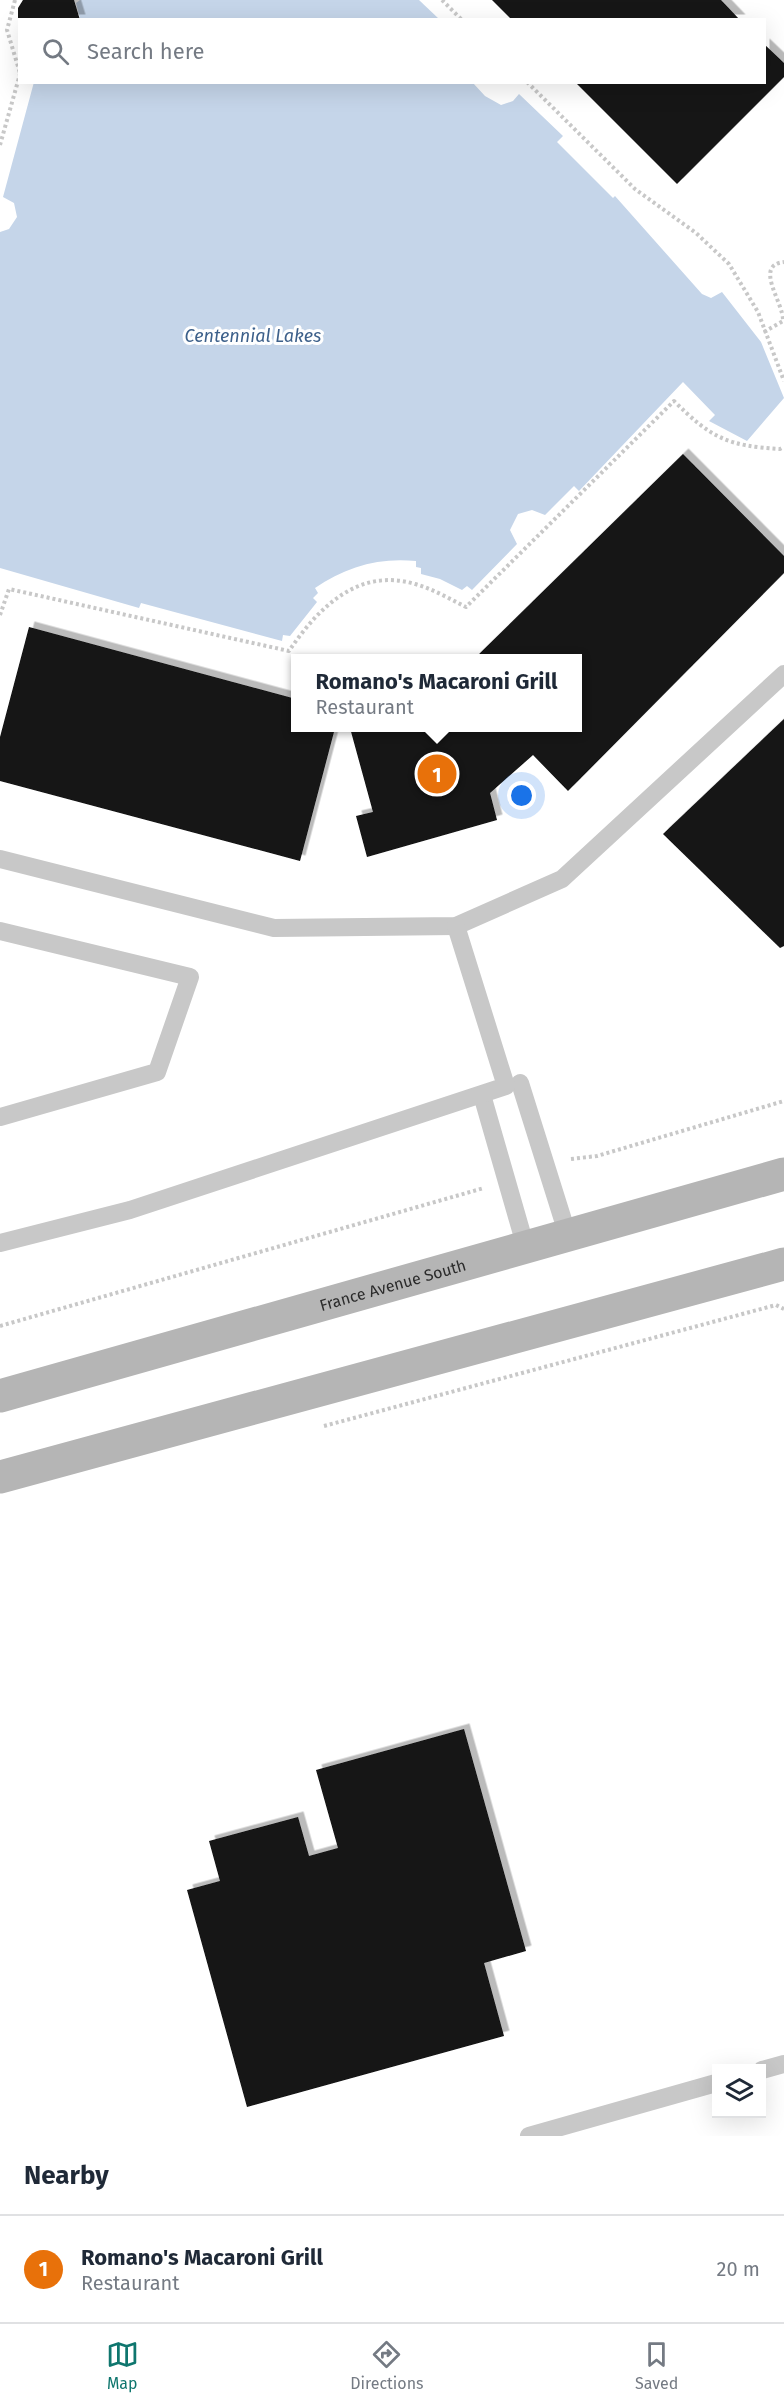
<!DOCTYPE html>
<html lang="en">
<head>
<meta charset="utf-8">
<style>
  body { margin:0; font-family:"Fira Sans",sans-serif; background:#f6f6f7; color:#1f2937 }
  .controls { position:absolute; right:18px; bottom:18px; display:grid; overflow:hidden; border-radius:0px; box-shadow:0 6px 24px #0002 }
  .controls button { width:54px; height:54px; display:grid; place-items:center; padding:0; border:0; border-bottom:2px solid #e0e1e3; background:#fff; color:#1f2937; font:30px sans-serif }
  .you { position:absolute; left:522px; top:796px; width:21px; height:21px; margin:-15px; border:4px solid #fff; border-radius:50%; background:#1a73e8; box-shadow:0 0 0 9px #1a73e833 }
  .badge { display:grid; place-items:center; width:39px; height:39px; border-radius:50%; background:#0f766e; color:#fff; font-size:20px; font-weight:700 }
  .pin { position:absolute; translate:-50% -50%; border:3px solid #fff; box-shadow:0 2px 6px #0006 }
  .popup { position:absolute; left:291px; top:654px; width:291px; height:78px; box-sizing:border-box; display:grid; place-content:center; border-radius:0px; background:#fff; filter:drop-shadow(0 2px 4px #0005); font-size:20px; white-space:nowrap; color:#747a83 }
  .popup b { font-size:22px; color:#1f2937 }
  .popup::after { content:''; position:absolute; left:50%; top:100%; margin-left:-12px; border:12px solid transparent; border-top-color:#fff }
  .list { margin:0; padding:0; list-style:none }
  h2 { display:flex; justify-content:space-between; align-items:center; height:78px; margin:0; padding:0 24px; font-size:26px }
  h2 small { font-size:20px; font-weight:400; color:#747a83 }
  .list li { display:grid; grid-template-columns:39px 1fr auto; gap:18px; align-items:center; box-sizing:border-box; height:108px; padding:0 24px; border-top:2px solid #e0e1e3 }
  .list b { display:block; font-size:22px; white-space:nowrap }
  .list p { margin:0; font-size:20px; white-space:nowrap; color:#747a83 }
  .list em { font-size:20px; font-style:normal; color:#747a83 }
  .icon { flex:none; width:33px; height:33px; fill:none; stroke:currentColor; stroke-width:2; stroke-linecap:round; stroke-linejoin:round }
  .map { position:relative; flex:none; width:784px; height:2136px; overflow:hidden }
  .search { position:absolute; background:#fff; box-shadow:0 6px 24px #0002; left:18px; right:18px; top:18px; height:66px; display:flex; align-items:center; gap:15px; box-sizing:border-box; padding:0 21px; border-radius:0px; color:#747a83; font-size:22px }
  .sheet { height:186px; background:#fff }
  nav { display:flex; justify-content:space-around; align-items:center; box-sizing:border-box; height:84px; border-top:2px solid #e0e1e3; background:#fff; font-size:16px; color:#747a83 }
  nav a { display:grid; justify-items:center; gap:3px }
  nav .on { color:#0f766e }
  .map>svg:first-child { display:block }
</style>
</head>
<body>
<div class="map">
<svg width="784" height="2136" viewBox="0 0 784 2136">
  <defs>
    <filter id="shadow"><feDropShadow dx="5.5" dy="-5.5" stdDeviation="0" flood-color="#0004"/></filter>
  </defs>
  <rect width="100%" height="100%" fill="#fff"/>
  <g fill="#c5d5e9">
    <path d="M80,0H419L439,19H80L76,3Z"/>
    <path d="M34,82L473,83L485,96L501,105L513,101L519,94L563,136L557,142L613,198L615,196L702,294L711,298L722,292L761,342L784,398L747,441L709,421L715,415L683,382L579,491L574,486L545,515L532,510L518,514L510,530L517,544L472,590L467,586L462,590L440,579L421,574V568L416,567V561C379,557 345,567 315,588L318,593L313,598L317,602L290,636L283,635L282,641L141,603L139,608L0,568V232L9,229L17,217L14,203L3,197Z"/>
  </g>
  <g fill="#121212" filter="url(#shadow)">
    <path d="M23,0H74L80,20H20L18,24V8Z"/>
    <path d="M492,0H721L740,20H512Z"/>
    <path d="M764,44L784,63V77L677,184L575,82H764Z"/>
    <path d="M683,454L784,556V573L568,791L533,755L490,793L497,820L367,857L356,816L373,812L350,728H578V658H475Z"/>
    <path d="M29,627L296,699V728H335L300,861L0,781V737Z"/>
    <path d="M784,719V946L780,948L663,834Z"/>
    <path d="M464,1729L526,1951L484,1963L504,2036L247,2107L187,1890L220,1881L209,1841L298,1817L309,1856L338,1848L316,1770Z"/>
  </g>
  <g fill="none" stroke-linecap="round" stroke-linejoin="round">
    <g stroke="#c8c8c8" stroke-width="4" stroke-dasharray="3 3" stroke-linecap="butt">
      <path d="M15,0L7,30L20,73"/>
      <path d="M442,0L462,20"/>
      <path d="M527,82L635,189L696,233L729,264L758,312L784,381"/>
      <path d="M0,145L20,74"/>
      <path d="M764,332L783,321C784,303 753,265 784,262"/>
      <path d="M0,615L9,589L289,651C318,608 358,567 415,584C433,589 450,599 466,607L674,401C711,438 728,446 780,449L784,447"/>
      <path d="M571,1159L597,1156L784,1101"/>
      <path d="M0,1326L484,1188"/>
      <path d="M324,1426L776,1305L784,1309"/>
    </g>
    <g stroke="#c8c8c8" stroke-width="18">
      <path d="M0,859L274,928L456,926L562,879L784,674"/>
      <path d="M0,931L190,977L157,1072L0,1117"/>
      <path d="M520,1083L568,1236"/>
      <path d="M482,1095L526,1248"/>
      <path d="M0,1243L130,1210L506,1086L456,926"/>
      <path d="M762,2070L784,2064"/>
      <path d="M529,2136L716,2083"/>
    </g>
    <g stroke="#b5b5b5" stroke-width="33">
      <path id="s1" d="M0,1396L784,1174"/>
      <path d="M0,1477L784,1264"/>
    </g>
  </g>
  <g text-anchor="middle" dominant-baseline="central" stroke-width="6" stroke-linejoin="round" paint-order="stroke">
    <g font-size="16" fill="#2b2b2b" stroke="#fff">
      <text stroke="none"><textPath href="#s1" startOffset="408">France Avenue South</textPath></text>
    </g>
    <g font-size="18" font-style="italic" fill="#3d608a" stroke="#fff">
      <text x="253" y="336">Centennial Lakes</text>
    </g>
  </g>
</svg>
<div class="controls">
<button><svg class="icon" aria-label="layers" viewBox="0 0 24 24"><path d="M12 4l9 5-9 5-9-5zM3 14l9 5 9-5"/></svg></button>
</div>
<div class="you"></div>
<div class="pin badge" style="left:437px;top:774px;background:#e8710a">1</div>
<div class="popup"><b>Romano's Macaroni Grill</b>Restaurant</div>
<div class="search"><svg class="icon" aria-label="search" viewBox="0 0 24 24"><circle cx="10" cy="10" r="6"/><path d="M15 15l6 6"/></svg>Search here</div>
</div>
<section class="sheet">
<h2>Nearby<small></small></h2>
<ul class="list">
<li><span class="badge" style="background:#e8710a">1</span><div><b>Romano's Macaroni Grill</b><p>Restaurant</p></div><em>20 m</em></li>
</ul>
</section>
<nav>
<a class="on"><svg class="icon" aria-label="map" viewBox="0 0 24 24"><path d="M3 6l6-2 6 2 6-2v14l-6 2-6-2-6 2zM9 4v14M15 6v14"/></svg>Map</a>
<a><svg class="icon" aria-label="directions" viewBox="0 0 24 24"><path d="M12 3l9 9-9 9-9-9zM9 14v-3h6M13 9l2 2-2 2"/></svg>Directions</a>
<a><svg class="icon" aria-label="saved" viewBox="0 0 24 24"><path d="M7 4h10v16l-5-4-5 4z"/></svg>Saved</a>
</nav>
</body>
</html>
